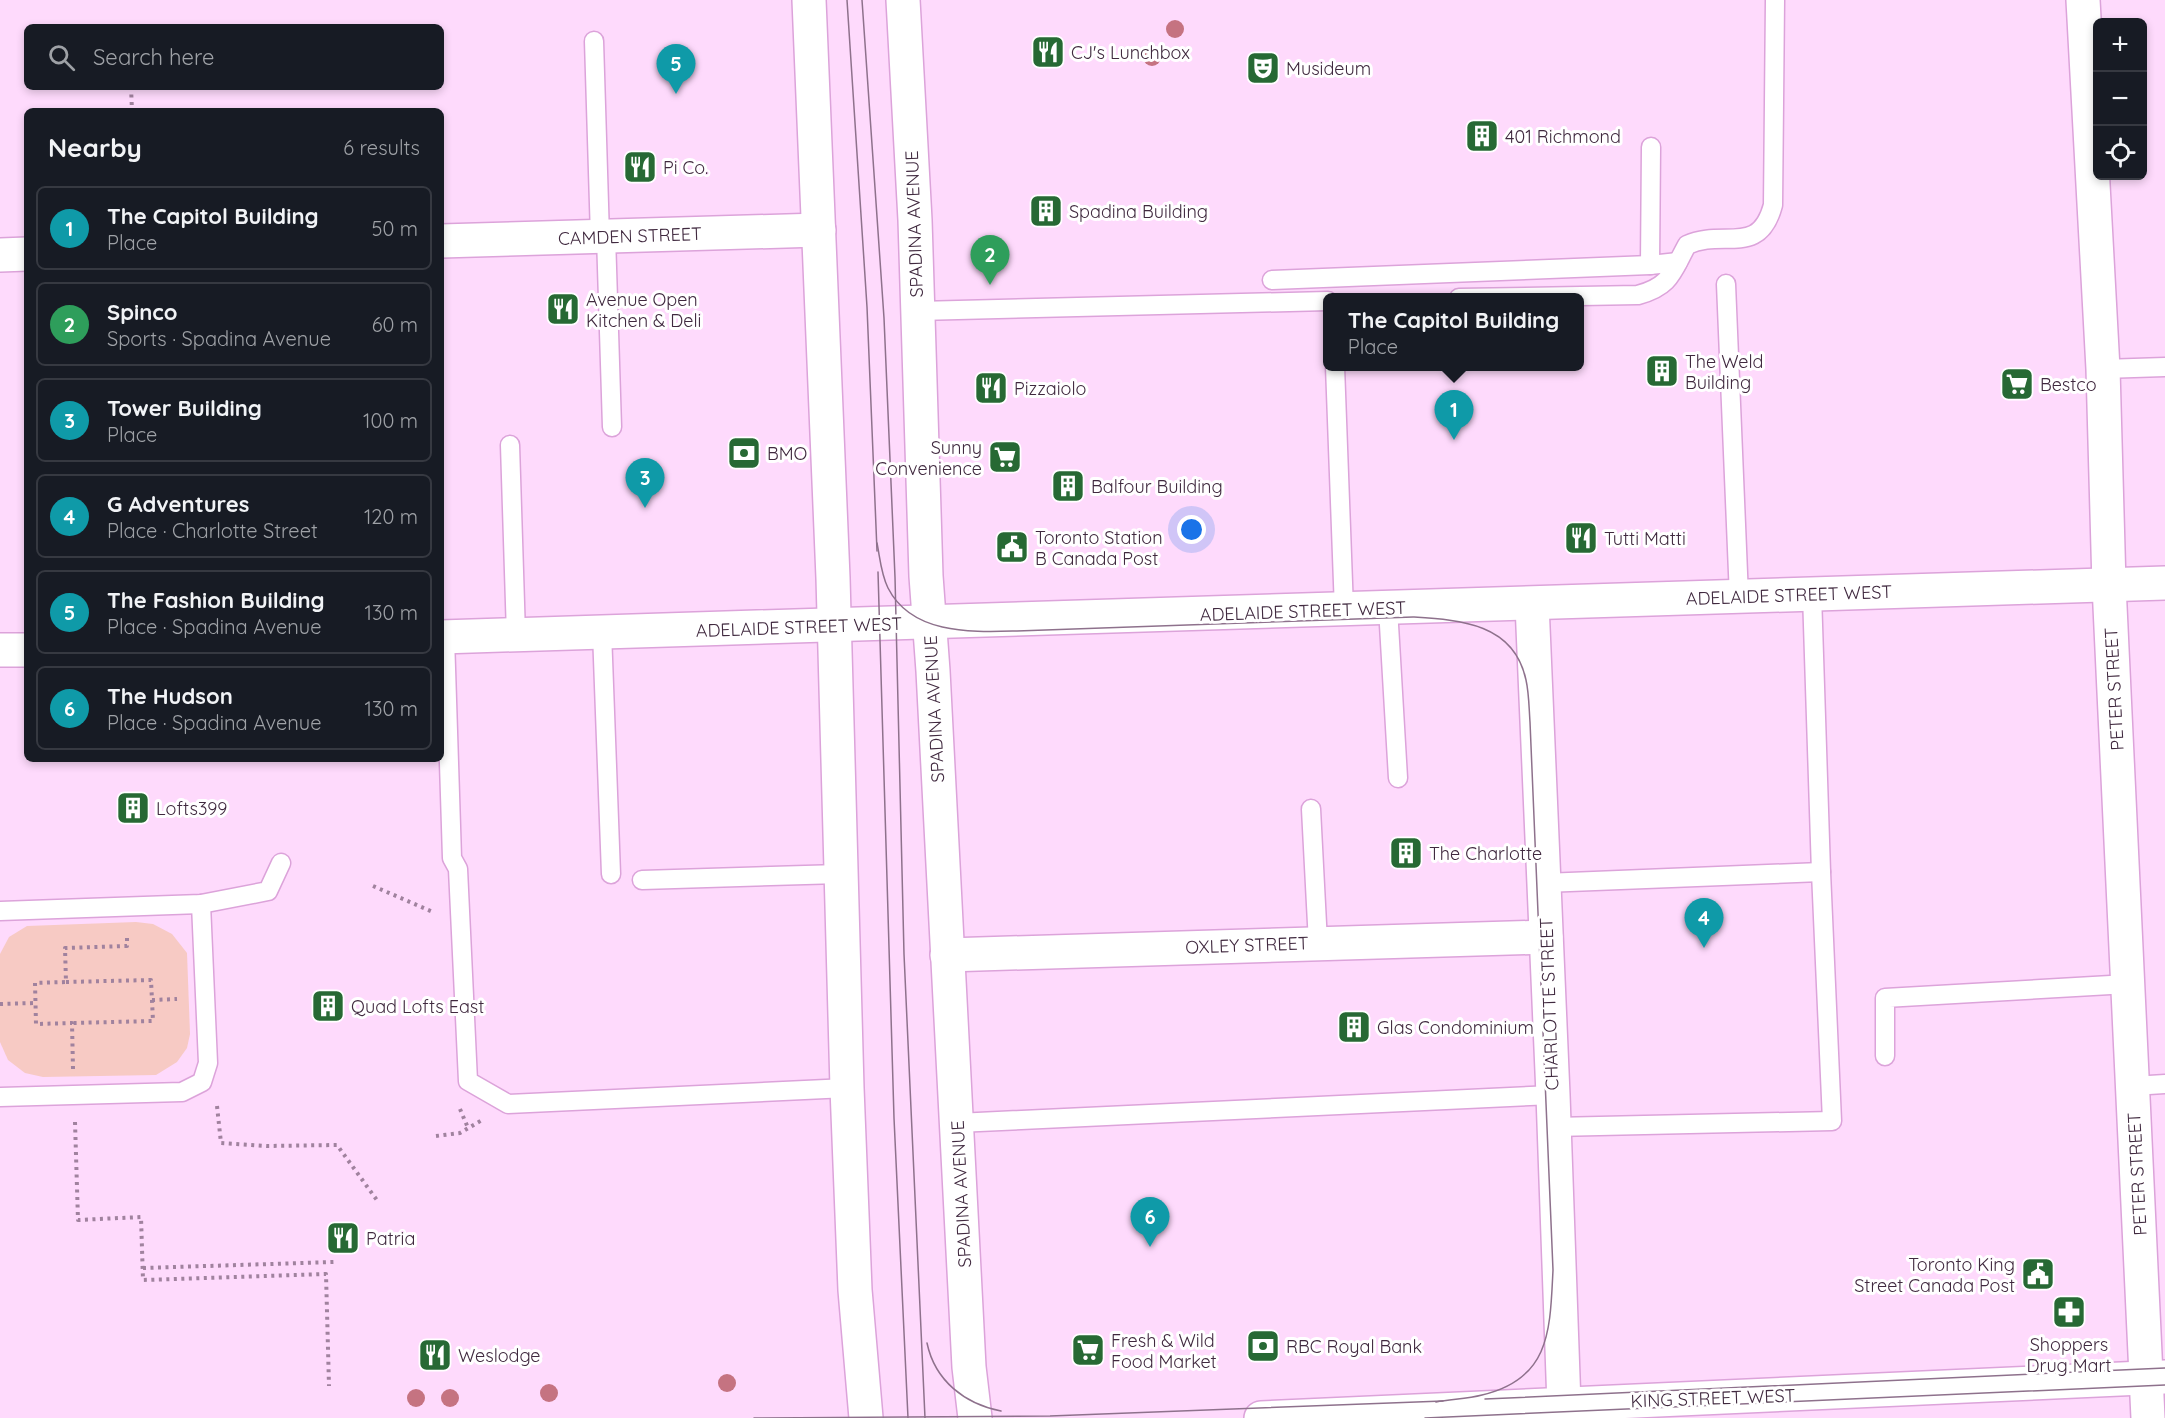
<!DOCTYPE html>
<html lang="en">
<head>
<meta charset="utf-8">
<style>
  body { margin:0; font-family:Quicksand,sans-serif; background:#20242c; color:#f1f3f6 }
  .controls { position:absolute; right:18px; top:18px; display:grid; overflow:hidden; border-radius:9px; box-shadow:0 3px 9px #0003 }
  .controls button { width:54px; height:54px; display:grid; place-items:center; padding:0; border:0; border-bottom:2px solid #363941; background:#171b24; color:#f1f3f6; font:30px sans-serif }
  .you { position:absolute; left:1192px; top:530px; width:21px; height:21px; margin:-15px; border:4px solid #fff; border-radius:50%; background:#1a73e8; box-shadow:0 0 0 9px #1a73e833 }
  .badge { display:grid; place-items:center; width:39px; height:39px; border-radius:50%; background:#d93025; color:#fff; font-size:20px; font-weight:700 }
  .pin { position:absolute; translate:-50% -50px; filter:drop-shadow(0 2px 3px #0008) }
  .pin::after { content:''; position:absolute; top:32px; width:21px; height:18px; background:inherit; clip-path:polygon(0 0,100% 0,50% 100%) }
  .popup { position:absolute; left:1323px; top:293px; width:261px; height:78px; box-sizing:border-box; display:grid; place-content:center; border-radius:9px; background:#171b24; filter:drop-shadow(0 2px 4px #0005); font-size:20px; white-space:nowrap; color:#9ea1a6 }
  .popup b { font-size:22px; color:#f1f3f6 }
  .popup::after { content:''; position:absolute; left:50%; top:100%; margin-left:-12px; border:12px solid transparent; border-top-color:#171b24 }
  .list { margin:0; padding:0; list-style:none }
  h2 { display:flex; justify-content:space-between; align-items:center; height:78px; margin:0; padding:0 24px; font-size:26px }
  h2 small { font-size:20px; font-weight:400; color:#9ea1a6 }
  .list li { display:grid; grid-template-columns:39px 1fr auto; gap:18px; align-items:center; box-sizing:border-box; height:84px; margin:0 12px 12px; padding:0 12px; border:2px solid #363941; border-radius:9px }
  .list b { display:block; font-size:22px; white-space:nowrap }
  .list p { margin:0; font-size:20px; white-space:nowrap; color:#9ea1a6 }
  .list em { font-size:20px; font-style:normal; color:#9ea1a6 }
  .icon { flex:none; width:33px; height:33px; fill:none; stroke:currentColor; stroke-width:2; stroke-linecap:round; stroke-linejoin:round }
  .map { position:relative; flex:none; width:2165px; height:1418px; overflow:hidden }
  .search { position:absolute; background:#171b24; box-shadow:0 3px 9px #0003; left:24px; top:24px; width:420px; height:66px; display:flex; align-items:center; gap:15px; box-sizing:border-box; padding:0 21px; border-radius:9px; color:#9ea1a6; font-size:22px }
  .panel { position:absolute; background:#171b24; box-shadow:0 3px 9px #0003; left:24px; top:108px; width:420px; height:654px; border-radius:9px }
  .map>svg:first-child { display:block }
</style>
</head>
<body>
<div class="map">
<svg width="2165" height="1418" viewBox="0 0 2165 1418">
  <rect width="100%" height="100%" fill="#fedafc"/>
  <path fill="#f7cac4" d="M136,922L153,924L172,934L187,953L190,1034L187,1048L177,1062L156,1075L43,1077L25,1073L8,1060L0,1042V954L9,937L27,926Z"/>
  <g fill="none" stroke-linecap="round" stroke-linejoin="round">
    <defs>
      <g id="lane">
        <path d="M594,41L600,237"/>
        <path d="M606,236L612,427"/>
        <path d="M1650,265L1651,147"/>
        <path d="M1272,280L1650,265L1678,262"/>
        <path d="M1726,284L1739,597"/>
        <path d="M1459,298L1638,295C1671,286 1672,272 1687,245C1723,228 1759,258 1773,205L1775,0"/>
        <path d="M918,311L1328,301"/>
        <path d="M1335,366L1344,610"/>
        <path d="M2103,369L2165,367"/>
        <path d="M510,445L516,635"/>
        <path d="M1388,608L1398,778"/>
        <path d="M602,632L611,874"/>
        <path d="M445,637L452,858L458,869L468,1081L508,1104L847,1088"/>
        <path d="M1311,809L1318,943"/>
        <path d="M642,880L840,874"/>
        <path d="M1544,883L1821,872"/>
        <path d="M0,911L201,904L268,891L281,863"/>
        <path d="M1885,1056V998L2128,984"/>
        <path d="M2133,1086L2165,1084"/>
        <path d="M0,1097L182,1092L202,1082L208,1063L201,904"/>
        <path d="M957,1123L1553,1095"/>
        <path d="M1554,1127L1832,1121L1821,872L1812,594"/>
      </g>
      <g id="street">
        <path d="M441,241L819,230"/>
        <path d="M0,255L27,254"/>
        <path d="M1532,604L1553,1095L1564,1405"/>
        <path d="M947,955L1546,937"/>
      </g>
      <g id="secondary">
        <path d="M2083,0L2103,369L2109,585L2148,1418"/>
        <path d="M441,637L2165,583"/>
        <path d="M0,650H27"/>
        <path d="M1261,1418L2165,1377"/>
      </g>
      <g id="primary">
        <path d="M809,0L833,578L847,1088L855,1290L866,1418"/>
        <path d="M903,0L915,220L926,576L933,671L969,1367L975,1418"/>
      </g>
    </defs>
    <use href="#lane" stroke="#dca3da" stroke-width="21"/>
    <use href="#street" stroke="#dca3da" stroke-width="36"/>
    <use href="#secondary" stroke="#dca3da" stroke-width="36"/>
    <use href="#primary" stroke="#dca3da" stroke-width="36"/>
    <g stroke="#a0829e" stroke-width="4" stroke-dasharray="3 4.5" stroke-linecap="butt">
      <path d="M131,87L132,111"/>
      <path d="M373,886L433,912"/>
      <path d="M66,982L151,980L153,1021L72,1023"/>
      <path d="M152,1000L177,999"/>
      <path d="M0,1004L35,1003"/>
      <path d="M73,1069L72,1023L36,1024L35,983L66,982L65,948L127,946V934"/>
      <path d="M217,1106L221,1143L267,1146L337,1145L379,1203"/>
      <path d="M460,1109L468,1128"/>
      <path d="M75,1122L78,1220L141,1217L143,1280L326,1274L329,1386"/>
      <path d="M436,1136L460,1133L482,1120"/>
      <path d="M143,1268L334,1262"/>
    </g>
    <use href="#lane" stroke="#fff" stroke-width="18"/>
    <use href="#street" stroke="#fff" stroke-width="33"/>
    <use href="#secondary" stroke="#fff" stroke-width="33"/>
    <use href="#primary" stroke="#fff" stroke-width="33"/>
    <g stroke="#8e718c" stroke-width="1.5">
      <path d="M847,0L867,307L877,551"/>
      <path d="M862,0L884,318L895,577L904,954L925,1418"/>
      <path d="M877,543C880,558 881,574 888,588C912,635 972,632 1017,631L1413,617C1460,620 1514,623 1526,680C1529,693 1529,708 1530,722L1553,1270C1550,1329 1551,1379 1482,1395C1467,1399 1451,1399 1436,1402"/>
      <path d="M878,572L894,1118L908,1418"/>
      <path d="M927,1343C935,1381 965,1404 1001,1411"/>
      <path d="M1485,1399L2165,1368"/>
      <path d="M754,1418L1050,1416L1443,1401"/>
      <path d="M1425,1418L2165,1385"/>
    </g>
  </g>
  <g fill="#c57381">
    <circle cx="1175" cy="29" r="9"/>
    <circle cx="1152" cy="57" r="9"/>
    <circle cx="727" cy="1383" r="9"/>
    <circle cx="549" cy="1393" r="9"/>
    <circle cx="416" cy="1398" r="9"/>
    <circle cx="450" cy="1398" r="9"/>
  </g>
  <defs>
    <symbol id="restaurant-square" viewBox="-11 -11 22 22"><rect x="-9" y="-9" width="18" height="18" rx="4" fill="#276934" stroke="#fff"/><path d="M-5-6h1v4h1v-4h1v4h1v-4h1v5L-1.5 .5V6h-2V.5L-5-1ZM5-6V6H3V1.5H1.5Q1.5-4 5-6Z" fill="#fff"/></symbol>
    <symbol id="theatre-square" viewBox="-11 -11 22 22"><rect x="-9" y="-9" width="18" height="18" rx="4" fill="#276934" stroke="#fff"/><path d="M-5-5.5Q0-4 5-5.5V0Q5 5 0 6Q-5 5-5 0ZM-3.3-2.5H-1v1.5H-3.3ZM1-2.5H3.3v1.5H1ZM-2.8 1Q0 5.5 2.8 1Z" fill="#fff"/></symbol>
    <symbol id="building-square" viewBox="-11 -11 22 22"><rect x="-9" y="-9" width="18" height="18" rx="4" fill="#276934" stroke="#fff"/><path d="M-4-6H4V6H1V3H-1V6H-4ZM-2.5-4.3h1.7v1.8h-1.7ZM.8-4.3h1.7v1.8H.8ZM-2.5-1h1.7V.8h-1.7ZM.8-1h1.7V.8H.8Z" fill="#fff"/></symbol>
    <symbol id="supermarket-square" viewBox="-11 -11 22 22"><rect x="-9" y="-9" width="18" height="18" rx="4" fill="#276934" stroke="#fff"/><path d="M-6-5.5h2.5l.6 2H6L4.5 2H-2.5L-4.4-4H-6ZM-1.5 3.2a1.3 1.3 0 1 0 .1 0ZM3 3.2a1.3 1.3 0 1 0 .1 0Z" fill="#fff"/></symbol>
    <symbol id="bank-square" viewBox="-11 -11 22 22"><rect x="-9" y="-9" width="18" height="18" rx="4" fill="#276934" stroke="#fff"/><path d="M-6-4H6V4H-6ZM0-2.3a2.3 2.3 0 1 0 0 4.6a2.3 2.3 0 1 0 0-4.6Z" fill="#fff"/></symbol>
    <symbol id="civic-square" viewBox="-11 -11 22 22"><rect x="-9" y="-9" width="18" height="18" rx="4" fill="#276934" stroke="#fff"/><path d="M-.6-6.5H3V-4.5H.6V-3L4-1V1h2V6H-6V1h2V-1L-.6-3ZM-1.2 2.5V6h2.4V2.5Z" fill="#fff"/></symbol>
    <symbol id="pharmacy-square" viewBox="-11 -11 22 22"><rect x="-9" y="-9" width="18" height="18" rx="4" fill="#276934" stroke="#fff"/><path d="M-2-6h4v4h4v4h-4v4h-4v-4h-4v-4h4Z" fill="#fff"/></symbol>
  </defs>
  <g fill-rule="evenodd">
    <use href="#restaurant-square" x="1029" y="33" width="38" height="38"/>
    <use href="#theatre-square" x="1244" y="49" width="38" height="38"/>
    <use href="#building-square" x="1463" y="117" width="38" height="38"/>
    <use href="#restaurant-square" x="621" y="148" width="38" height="38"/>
    <use href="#building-square" x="1027" y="192" width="38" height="38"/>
    <use href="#restaurant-square" x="544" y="290" width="38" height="38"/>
    <use href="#building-square" x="1643" y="352" width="38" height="38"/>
    <use href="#supermarket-square" x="1998" y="365" width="38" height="38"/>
    <use href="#restaurant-square" x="972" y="369" width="38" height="38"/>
    <use href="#bank-square" x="725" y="434" width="38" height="38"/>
    <use href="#supermarket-square" x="986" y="438" width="38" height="38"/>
    <use href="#building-square" x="1049" y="467" width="38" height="38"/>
    <use href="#restaurant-square" x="1562" y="519" width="38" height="38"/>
    <use href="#civic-square" x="993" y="528" width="38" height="38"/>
    <use href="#building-square" x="114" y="789" width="38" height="38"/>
    <use href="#building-square" x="1387" y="834" width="38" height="38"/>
    <use href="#building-square" x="309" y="987" width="38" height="38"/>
    <use href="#building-square" x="1335" y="1008" width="38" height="38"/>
    <use href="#restaurant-square" x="324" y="1219" width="38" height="38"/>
    <use href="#civic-square" x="2019" y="1255" width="38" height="38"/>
    <use href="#pharmacy-square" x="2050" y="1293" width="38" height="38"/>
    <use href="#bank-square" x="1244" y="1327" width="38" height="38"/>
    <use href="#supermarket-square" x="1069" y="1331" width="38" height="38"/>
    <use href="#restaurant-square" x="416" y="1336" width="38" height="38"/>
  </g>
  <g text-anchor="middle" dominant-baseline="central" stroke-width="6" stroke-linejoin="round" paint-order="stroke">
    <g font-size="18" fill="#40293f" stroke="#fff" text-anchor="start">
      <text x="1071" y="52">CJ's Lunchbox</text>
      <text x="1286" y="68">Musideum</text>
      <text x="1505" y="136">401 Richmond</text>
      <text x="663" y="167">Pi Co.</text>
      <text x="1069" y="211">Spadina Building</text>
      <text x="586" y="299">Avenue Open<tspan x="586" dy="21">Kitchen &amp; Deli</tspan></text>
      <text x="1685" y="361">The Weld<tspan x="1685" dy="21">Building</tspan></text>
      <text x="2040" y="384">Bestco</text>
      <text x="1014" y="388">Pizzaiolo</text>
      <text x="982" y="447" text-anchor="end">Sunny<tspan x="982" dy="21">Convenience</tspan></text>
      <text x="767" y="453">BMO</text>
      <text x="1091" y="486">Balfour Building</text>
      <text x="1035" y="537">Toronto Station<tspan x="1035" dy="21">B Canada Post</tspan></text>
      <text x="1604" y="538">Tutti Matti</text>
      <text x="156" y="808">Lofts399</text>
      <text x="1429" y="853">The Charlotte</text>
      <text x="351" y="1006">Quad Lofts East</text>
      <text x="1377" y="1027">Glas Condominium</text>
      <text x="366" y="1238">Patria</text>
      <text x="2015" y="1264" text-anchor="end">Toronto King<tspan x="2015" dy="21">Street Canada Post</tspan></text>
      <text x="1111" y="1340">Fresh &amp; Wild<tspan x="1111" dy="21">Food Market</tspan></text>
      <text x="2069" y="1344" text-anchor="middle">Shoppers<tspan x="2069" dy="21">Drug Mart</tspan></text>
      <text x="1286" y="1346">RBC Royal Bank</text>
      <text x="458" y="1355">Weslodge</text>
    </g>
    <g font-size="18" fill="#40293f" stroke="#fff">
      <text transform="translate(914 224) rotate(-92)">SPADINA AVENUE</text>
      <text transform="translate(630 236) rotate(-2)">CAMDEN STREET</text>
      <text transform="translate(1789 595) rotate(-2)">ADELAIDE STREET WEST</text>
      <text transform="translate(1303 611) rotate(-2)">ADELAIDE STREET WEST</text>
      <text transform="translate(799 627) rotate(-2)">ADELAIDE STREET WEST</text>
      <text transform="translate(2114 689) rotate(-93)">PETER STREET</text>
      <text transform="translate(934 709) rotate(-93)">SPADINA AVENUE</text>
      <text transform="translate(1247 945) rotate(-2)">OXLEY STREET</text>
      <text transform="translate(1549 1004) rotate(-92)">CHARLOTTE STREET</text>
      <text transform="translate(2137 1174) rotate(-93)">PETER STREET</text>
      <text transform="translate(961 1194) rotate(-93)">SPADINA AVENUE</text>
      <text transform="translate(1713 1398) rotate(-2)">KING STREET WEST</text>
    </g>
  </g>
</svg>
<div class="controls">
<button>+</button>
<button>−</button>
<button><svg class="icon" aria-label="locate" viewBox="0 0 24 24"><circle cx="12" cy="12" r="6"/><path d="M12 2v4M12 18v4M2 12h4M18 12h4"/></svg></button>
</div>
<div class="you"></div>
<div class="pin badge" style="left:1454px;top:440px;background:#0f9aa8">1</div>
<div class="popup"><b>The Capitol Building</b>Place</div>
<div class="pin badge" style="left:990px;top:285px;background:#2e9e5b">2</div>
<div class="pin badge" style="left:645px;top:508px;background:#0f9aa8">3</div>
<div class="pin badge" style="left:1704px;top:948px;background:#0f9aa8">4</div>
<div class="pin badge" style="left:676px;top:94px;background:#0f9aa8">5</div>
<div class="pin badge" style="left:1150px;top:1247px;background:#0f9aa8">6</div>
<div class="search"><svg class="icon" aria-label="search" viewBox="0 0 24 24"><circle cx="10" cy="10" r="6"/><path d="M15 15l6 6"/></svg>Search here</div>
<section class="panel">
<h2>Nearby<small>6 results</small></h2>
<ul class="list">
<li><span class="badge" style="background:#0f9aa8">1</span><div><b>The Capitol Building</b><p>Place</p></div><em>50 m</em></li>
<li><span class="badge" style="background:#2e9e5b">2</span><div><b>Spinco</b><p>Sports · Spadina Avenue</p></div><em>60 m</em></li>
<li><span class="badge" style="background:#0f9aa8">3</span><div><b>Tower Building</b><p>Place</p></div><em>100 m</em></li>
<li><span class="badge" style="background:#0f9aa8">4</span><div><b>G Adventures</b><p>Place · Charlotte Street</p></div><em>120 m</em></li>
<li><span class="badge" style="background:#0f9aa8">5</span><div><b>The Fashion Building</b><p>Place · Spadina Avenue</p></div><em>130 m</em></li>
<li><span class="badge" style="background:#0f9aa8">6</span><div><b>The Hudson</b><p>Place · Spadina Avenue</p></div><em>130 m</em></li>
</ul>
</section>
</div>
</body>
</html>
